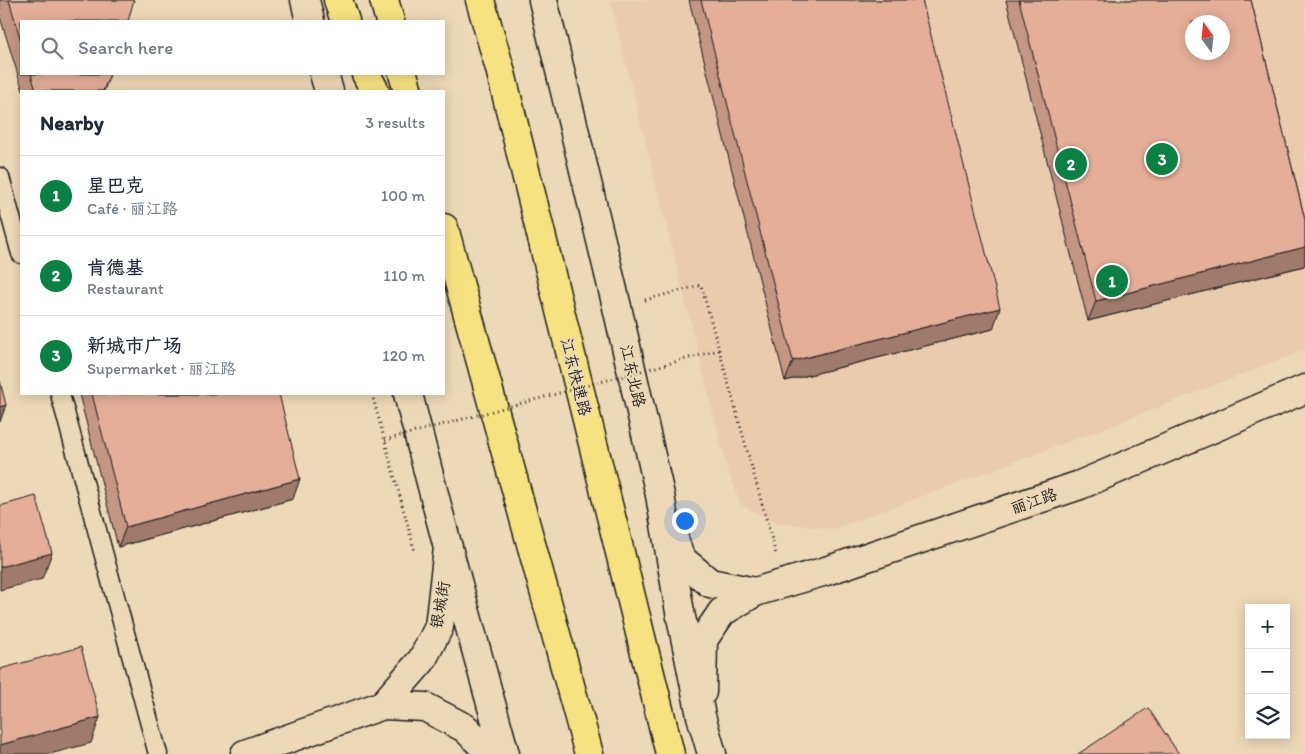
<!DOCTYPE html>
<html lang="en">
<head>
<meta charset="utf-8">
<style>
  body { margin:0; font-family:Itim,"LXGW WenKai TC",sans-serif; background:#f2f2f3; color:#1f2937 }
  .controls { position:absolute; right:15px; bottom:15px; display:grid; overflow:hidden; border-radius:0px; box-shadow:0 2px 12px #0003 }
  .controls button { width:45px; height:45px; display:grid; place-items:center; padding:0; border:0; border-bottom:1px solid #e0e1e3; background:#fff; color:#1f2937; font:25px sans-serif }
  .compass { position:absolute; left:1185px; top:15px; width:45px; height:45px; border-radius:50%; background:#fff; box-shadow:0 2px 12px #0003; rotate:345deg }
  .you { position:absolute; left:684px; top:520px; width:18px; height:18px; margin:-12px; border:4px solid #fff; border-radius:50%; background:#1a73e8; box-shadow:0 0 0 8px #1a73e833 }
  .badge { display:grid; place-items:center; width:32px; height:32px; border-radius:50%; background:#0b8043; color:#fff; font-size:16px; font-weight:700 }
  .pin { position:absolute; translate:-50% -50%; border:2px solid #fff; box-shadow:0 1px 5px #0006 }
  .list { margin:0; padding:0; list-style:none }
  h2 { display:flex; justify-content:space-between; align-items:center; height:65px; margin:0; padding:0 20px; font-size:21px }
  h2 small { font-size:16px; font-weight:400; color:#747a83 }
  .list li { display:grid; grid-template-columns:32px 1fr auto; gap:15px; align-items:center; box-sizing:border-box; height:80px; padding:0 20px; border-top:1px solid #e0e1e3 }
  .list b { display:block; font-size:19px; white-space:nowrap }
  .list p { margin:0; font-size:16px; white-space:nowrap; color:#747a83 }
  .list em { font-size:16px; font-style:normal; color:#747a83 }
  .icon { flex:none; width:28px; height:28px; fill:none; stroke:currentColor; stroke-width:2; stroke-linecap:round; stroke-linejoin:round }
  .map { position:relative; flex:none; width:1305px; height:754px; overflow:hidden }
  .search { position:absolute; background:#fff; box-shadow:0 2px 12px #0003; left:20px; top:20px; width:425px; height:55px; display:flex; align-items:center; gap:12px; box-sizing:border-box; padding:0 18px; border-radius:0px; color:#747a83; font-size:19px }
  .panel { position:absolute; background:#fff; box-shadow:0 2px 12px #0003; left:20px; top:90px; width:425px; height:305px; border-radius:0px }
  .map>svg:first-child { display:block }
</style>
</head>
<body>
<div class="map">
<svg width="1305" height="754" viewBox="0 0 1305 754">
  <rect width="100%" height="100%" fill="#edd8b7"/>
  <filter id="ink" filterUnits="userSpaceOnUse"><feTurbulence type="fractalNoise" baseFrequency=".02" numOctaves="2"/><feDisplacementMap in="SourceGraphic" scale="10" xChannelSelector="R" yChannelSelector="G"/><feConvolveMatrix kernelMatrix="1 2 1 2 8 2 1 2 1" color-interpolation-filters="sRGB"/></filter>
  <g filter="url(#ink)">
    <path fill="#eacbae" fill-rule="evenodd" d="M610,0H1305V350L1113,425L834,529L777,523L741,505L727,468ZM1192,22H1222V52H1192Z"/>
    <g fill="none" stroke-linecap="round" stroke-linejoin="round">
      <defs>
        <g id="service">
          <path d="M0,177L21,254"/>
          <path d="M60,394L158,754"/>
        </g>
        <g id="tertiary">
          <path d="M671,529L680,558L710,583L755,592"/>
          <path d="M702,692L703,640L722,612L755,592L826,571L1080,485L1305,389"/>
          <path d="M383,705L422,660L439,627L448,548"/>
          <path d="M245,754L383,705L425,707L465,728L491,754"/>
        </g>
        <g id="secondary">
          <path d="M305,0L310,21"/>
          <path d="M543,0L617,307L660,495L680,612L701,716L712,754"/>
          <path d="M324,74L329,91"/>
          <path d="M408,394L448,548L505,754"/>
        </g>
        <g id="trunk">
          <path d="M338,0L345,21"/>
          <path d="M384,0L390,21"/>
          <path d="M480,0L500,69L670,754"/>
          <path d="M366,74L375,91"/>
          <path d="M403,74L408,91"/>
          <path d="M444,228L589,754"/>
        </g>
      </defs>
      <use href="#service" stroke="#1c1c1c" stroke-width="21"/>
      <use href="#tertiary" stroke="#1c1c1c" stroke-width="31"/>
      <use href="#secondary" stroke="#1c1c1c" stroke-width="31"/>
      <use href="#trunk" stroke="#1c1c1c" stroke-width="31"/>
      <g stroke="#1c1c1c" stroke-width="3" stroke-dasharray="1 4" stroke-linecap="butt">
        <path d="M645,300L701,285L776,554"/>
        <path d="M372,394L415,552"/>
      </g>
      <use href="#service" stroke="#edd8b7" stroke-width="18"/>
      <use href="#tertiary" stroke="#edd8b7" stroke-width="28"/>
      <use href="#secondary" stroke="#edd8b7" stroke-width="28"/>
      <use href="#trunk" stroke="#f7e281" stroke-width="28"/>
      <path stroke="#1c1c1c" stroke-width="3" stroke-dasharray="1 4" stroke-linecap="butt" d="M385,440L719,350"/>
    </g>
    <g fill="#c49684" stroke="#1c1c1c">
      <path d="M0,0H134L21,21V74H110L104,91H23L0,17Z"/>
      <path d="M689,0H922L993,329L785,381Z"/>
      <path d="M1006,0H1251L1305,220V263L1304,266L1088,321Z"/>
      <path d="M79,394H279L293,499L118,547Z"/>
    </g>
    <g fill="#a07a6b" stroke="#1c1c1c">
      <path d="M1305,247V263L1304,266L1088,321L1096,301Z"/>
      <path d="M1000,308L993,329L785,381L793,361Z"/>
      <path d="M6,405L0,422V407Z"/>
      <path d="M300,479L293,499L118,547L126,527Z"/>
      <path d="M52,553L42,579L0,590V567Z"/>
      <path d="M100,717L91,743L50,754H0V745Z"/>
    </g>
    <g fill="#e4ae99" stroke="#1c1c1c" fill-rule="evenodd">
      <path d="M9,0H134L128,21H21V41Z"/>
      <path d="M701,0H922L1000,308L793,361Z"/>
      <path d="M1019,0H1251L1305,220V247L1096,301ZM1192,22H1222V52H1192Z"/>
      <path d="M31,74H110L103,91H36Z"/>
      <path d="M0,381L6,405L0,407Z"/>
      <path d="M92,394H279L300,479L126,527Z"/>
      <path d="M36,496L52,553L0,567V506Z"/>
      <path d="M81,647L100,717L0,745V669Z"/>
      <path d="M1148,708L1179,754H1078Z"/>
    </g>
  </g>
  <g text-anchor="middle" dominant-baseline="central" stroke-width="4" stroke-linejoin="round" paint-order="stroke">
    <g font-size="16" fill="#1c1c1c" stroke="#edd8b7">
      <text transform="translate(633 376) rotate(77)">江东北路</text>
      <text transform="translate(576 377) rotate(76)">江东快速路</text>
      <text transform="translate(1034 501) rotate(-19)">丽江路</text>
      <text transform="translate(440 605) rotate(-80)">银城街</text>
    </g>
  </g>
</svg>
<div class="controls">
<button>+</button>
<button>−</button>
<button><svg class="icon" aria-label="layers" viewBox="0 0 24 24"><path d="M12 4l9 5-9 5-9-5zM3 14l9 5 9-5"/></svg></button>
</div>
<svg class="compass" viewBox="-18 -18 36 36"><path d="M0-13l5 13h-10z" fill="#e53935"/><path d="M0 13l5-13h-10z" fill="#747a83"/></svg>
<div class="you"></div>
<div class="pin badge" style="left:1112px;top:281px">1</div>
<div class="pin badge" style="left:1071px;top:164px">2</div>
<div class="pin badge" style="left:1162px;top:159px">3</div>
<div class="search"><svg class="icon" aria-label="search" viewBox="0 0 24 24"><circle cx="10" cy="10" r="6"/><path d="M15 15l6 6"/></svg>Search here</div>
<section class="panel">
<h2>Nearby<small>3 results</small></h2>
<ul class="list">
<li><span class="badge">1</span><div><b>星巴克</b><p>Café · 丽江路</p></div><em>100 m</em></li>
<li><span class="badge">2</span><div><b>肯德基</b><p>Restaurant</p></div><em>110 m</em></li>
<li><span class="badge">3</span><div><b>新城市广场</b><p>Supermarket · 丽江路</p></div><em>120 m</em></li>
</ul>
</section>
</div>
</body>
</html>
